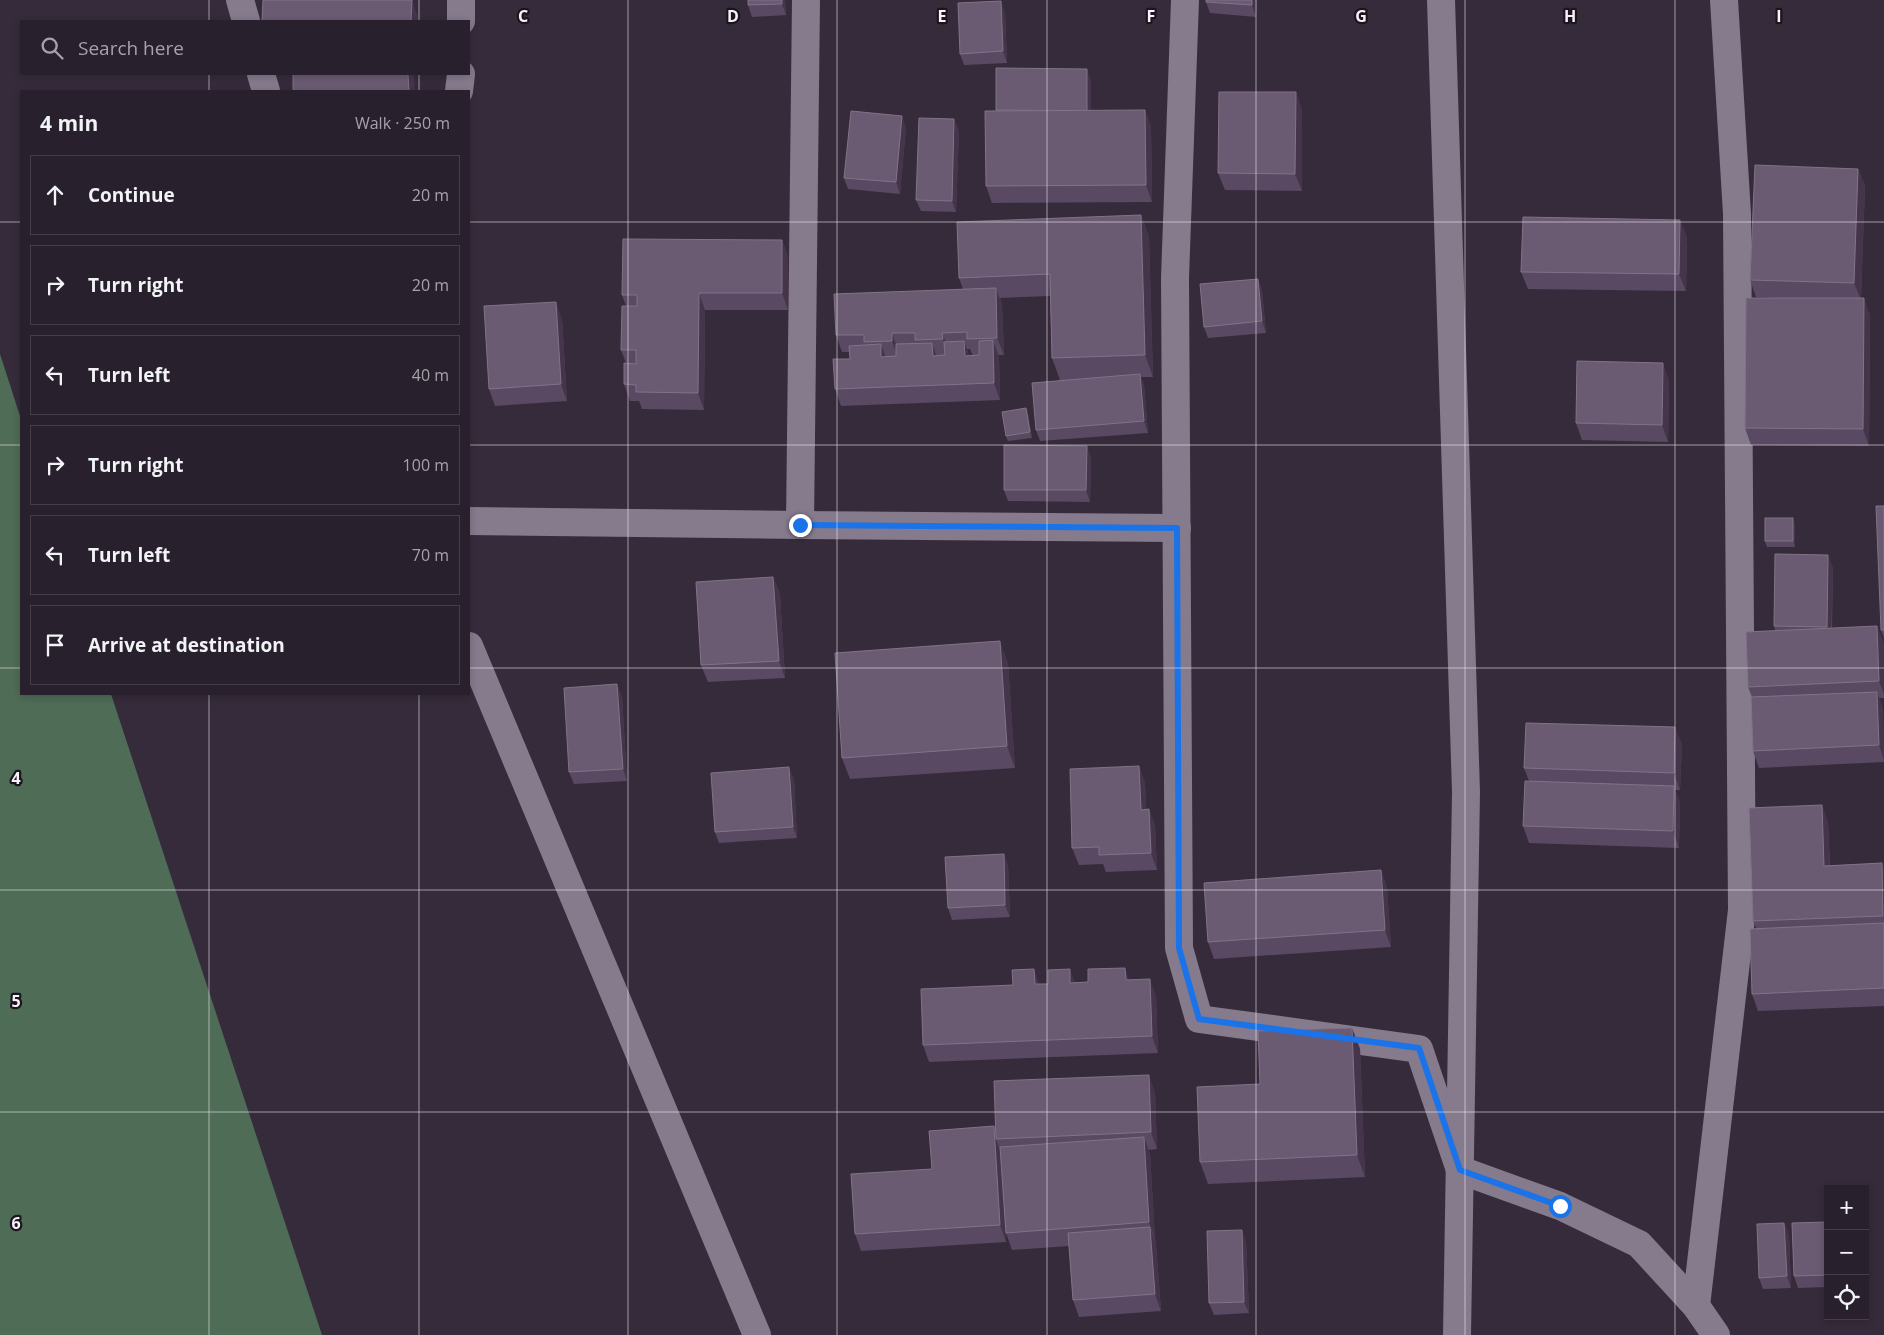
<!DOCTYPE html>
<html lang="en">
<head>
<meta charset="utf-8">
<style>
  body { margin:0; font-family:"Open Sans",sans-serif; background:#302834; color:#f1f3f6 }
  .controls { position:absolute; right:15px; bottom:15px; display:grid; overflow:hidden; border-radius:0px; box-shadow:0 2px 8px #0003 }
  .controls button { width:45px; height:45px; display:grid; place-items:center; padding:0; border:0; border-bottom:1px solid #443e48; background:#28202c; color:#f1f3f6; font:25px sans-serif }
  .stop { position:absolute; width:15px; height:15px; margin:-11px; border:4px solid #1a73e8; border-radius:50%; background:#fff }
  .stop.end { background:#1a73e8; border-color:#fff; box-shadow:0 1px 5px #0008 }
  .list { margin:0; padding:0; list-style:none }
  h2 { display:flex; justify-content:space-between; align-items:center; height:65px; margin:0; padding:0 20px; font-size:21px }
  h2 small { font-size:16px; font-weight:400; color:#a5a3a9 }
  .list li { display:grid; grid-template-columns:32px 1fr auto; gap:15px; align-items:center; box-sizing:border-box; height:80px; margin:0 10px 10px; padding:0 10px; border:1px solid #443e48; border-radius:0px }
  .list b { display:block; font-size:19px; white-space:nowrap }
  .list em { font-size:16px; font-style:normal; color:#a5a3a9 }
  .icon { flex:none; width:28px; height:28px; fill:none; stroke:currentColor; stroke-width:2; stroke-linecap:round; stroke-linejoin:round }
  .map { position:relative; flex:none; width:1884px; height:1335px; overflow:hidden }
  .search { position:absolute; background:#28202c; box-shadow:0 2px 8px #0003; left:20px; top:20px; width:450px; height:55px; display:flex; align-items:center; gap:12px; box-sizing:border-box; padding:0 18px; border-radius:0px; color:#a5a3a9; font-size:19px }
  .panel { position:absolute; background:#28202c; box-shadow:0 2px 8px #0003; left:20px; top:90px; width:450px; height:605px; border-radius:0px }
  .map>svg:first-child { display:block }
</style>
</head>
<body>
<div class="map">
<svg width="1884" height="1335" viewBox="0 0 1884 1335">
  <rect width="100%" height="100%" fill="#362b3b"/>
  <path fill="#4f6c57" d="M0,354L21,419V694H111L322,1335H0Z"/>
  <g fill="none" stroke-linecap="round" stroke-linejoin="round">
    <g stroke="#867a8d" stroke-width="28">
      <path d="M240,0L246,21"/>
      <path d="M461,0V21"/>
      <path d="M1185,0L1175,278L1179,948L1199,1019L1419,1049L1460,1170L1560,1206L1639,1244L1696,1306L1716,1335"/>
      <path d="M1441,0L1466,792L1457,1335"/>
      <path d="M261,74L266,91"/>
      <path d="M459,91L461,74"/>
      <path d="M469,521L800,525L806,0"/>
      <path d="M800,525L1177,528"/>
      <path d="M469,646L757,1335"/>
      <path d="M1696,1306L1742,910L1737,214L1724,0"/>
    </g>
  </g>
  <g fill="#594962" fill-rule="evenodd">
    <path d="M748,0H785L786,15L752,17L748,5Z"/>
    <path d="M1257,0L1256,17L1210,13L1206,2Z"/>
    <path d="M1005,13L1007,63L964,65L960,54Z"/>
    <path d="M1091,80V111L1145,110L1151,127L1152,202L992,203L986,186L996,110Z"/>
    <path d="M1302,109V191L1225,190L1218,173Z"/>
    <path d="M906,127L900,194L848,189L844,178Z"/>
    <path d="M959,130L956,212L921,211L916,200Z"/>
    <path d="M1858,169L1865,186L1861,298L1870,315L1869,446L1751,445L1745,428L1780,298L1756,297L1750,280Z"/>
    <path d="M1141,215L1149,237L1153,377H1141L1144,385L1148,433L1040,441L1036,430L1060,380L1052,358L1050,296L1000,298L1002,305L1004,355H998L999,357L1000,400L841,406L835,389L850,359V352H842L836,335L963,289L959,278ZM967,349H970L973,356H969Z"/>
    <path d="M1687,236L1686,291L1528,289L1521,272Z"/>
    <path d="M782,240L788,257V310H705L704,410L642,409L639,401H630L624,384L626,363L621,350L626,306L622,295Z"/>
    <path d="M1262,290L1266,333L1208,338L1204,327Z"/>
    <path d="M562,319L567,401L495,406L489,389Z"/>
    <path d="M1669,380L1668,442L1582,440L1576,423Z"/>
    <path d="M1026,408L1028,414L1032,438L1008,441L1006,436Z"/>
    <path d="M1091,457L1090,502L1008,501L1004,490Z"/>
    <path d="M1884,506V638L1881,630Z"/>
    <path d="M1795,524V547H1767L1765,541Z"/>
    <path d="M1833,567L1832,628L1884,643V698H1879L1883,709L1884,762L1759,768L1753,751L1752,697L1748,687L1775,630L1774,626Z"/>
    <path d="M773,577L780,594L785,678L708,682L701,665Z"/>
    <path d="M1008,663L1015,768L850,779L842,758Z"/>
    <path d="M622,696L627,781L574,784L569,772Z"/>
    <path d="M1682,744L1680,790H1675L1680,803L1679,848L1529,843L1523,826L1529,781L1524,768Z"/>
    <path d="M1139,766L1145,783L1146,809H1149L1155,826L1157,870L1106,872L1103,864L1079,865L1072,848Z"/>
    <path d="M794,779L797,838L719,843L715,832Z"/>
    <path d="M1828,822L1830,866L1882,863L1884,870V1006L1758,1011L1752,994L1756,928L1753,921Z"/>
    <path d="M1008,865L1010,917L952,920L948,908Z"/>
    <path d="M1381,870L1387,887L1391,947L1214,959L1208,942Z"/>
    <path d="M1130,980L1156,996L1158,1053L929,1062L923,1045L1039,984Z"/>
    <path d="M1352,1028L1360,1049L1365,1177L1208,1184L1200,1162L1260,1084Z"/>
    <path d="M1155,1092L1157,1149L1148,1150L1150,1154L1155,1239L1156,1244L1161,1311L1079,1317L1073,1300L1069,1246L1012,1250L1006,1233L1005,1214L1006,1242L861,1251L855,1234L932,1169L994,1126L996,1131Z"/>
    <path d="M1828,1222V1287L1798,1288L1794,1276Z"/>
    <path d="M1784,1223L1789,1235L1791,1288L1763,1289L1759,1278Z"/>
    <path d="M1246,1241L1249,1313L1214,1315L1209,1303Z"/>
  </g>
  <g fill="#44354b">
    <path d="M412,0L418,17V21H411Z"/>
    <path d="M782,0H785L786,15L782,4Z"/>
    <path d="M1252,0H1257L1256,17L1252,5Z"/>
    <path d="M1001,1L1005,13L1007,63L1003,51Z"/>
    <path d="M1087,69L1091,80V122L1087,111Z"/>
    <path d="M408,74H414L415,91H409Z"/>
    <path d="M1296,92L1302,109V191L1295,174Z"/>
    <path d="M1145,110L1151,127L1152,202L1146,185Z"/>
    <path d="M902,116L906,127L900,194L896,182Z"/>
    <path d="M954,119L959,130L956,212L952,201Z"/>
    <path d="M1858,169L1865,186L1861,300L1854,283Z"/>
    <path d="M1141,215L1149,237L1153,377L1145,355Z"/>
    <path d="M1680,220L1687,236L1686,291L1679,274Z"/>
    <path d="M782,240L788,257V310L782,293Z"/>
    <path d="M1258,279L1262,290L1266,333L1262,321Z"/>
    <path d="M996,288L1002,305L1004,355L997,338Z"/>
    <path d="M699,293L705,310L704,410L698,393Z"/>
    <path d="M1864,298L1870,315L1869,446L1863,429Z"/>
    <path d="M556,302L562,319L567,401L561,384Z"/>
    <path d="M892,333L898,350V358L892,341Z"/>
    <path d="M942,333L949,350V356L943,339Z"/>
    <path d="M993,340L999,357L1000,400L994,383Z"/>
    <path d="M964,341L970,358L965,356Z"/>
    <path d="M932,343L938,360L933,356Z"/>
    <path d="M881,344L887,361L881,357Z"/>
    <path d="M1663,363L1669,380L1668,442L1662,425Z"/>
    <path d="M1140,374L1144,385L1148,433L1144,421Z"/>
    <path d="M1026,408L1028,414L1032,438L1030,432Z"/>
    <path d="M1087,446L1091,457L1090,502L1086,490Z"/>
    <path d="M1793,518L1795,524V547L1793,541Z"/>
    <path d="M1828,555L1833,567L1831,638L1827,627Z"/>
    <path d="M773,577L780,594L785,678L779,661Z"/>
    <path d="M1877,626L1884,643V694L1879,681Z"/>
    <path d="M1000,641L1008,663L1015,768L1007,746Z"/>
    <path d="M617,684L622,696L627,781L623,769Z"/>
    <path d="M1877,692L1883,709L1884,760L1879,745Z"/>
    <path d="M1675,727L1682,744L1680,790L1674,773Z"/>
    <path d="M1139,766L1145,783L1147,827L1141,810Z"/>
    <path d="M789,767L794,779L797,838L793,827Z"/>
    <path d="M1674,786L1680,803L1679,848L1673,831Z"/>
    <path d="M1822,805L1828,822L1830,883L1824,866Z"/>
    <path d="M1149,809L1155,826L1157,870L1151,853Z"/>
    <path d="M1004,854L1008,865L1010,917L1005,905Z"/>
    <path d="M1882,863L1884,870V917L1883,916Z"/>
    <path d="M1381,870L1387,887L1391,947L1385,930Z"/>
    <path d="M1125,968L1131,985L1126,980Z"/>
    <path d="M1034,969L1040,986L1035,984Z"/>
    <path d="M1070,969L1076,986L1070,983Z"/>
    <path d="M1150,979L1156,996L1158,1053L1152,1036Z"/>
    <path d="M1352,1028L1360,1049L1365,1177L1357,1155Z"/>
    <path d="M1149,1075L1155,1092L1157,1149L1151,1132Z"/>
    <path d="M994,1126L999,1139H996L1001,1152L1006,1242L1000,1225Z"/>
    <path d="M1144,1137L1150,1154L1155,1239L1149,1222Z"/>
    <path d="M1784,1223L1789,1235L1791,1288L1787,1276Z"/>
    <path d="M1150,1227L1156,1244L1161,1311L1155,1294Z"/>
    <path d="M1242,1230L1246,1241L1249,1313L1244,1302Z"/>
  </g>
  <g fill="#6a5b72" stroke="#817388">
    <path d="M263,0H412L411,21H262Z"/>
    <path d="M748,0H782V4L748,5Z"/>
    <path d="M1206,0H1252V5L1206,2Z"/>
    <path d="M1001,1L1003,51L960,54L958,3Z"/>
    <path d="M996,68L1087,69V111L996,110Z"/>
    <path d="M293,74H408L409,91H293Z"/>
    <path d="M1219,92H1296L1295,174L1218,173Z"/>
    <path d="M1145,110L1146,185L986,186L985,111Z"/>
    <path d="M851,111L902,116L896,182L844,178Z"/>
    <path d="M919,118L954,119L952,201L916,200Z"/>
    <path d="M1755,165L1858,169L1854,283L1750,280Z"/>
    <path d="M1141,215L1145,355L1052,358L1050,274L959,278L957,222Z"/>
    <path d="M1523,217L1680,220L1679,274L1521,272Z"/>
    <path d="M623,239L782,240V293H699L698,393L636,392V385L624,384V363L636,364V350H621L622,306H637V295H622Z"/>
    <path d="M1258,279L1262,321L1204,327L1200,284Z"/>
    <path d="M996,288L997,338L967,339V332L942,333L943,339L915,340V333H892V341L864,342V335H836L834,294Z"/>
    <path d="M1746,298H1864L1863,429L1745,428Z"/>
    <path d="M556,302L561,384L489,389L484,306Z"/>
    <path d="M993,340L994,383L835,389L833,359H850L849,346L881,344V357L896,356V344L932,343L933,356L945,355L944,342L964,341L965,356L979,355V341Z"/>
    <path d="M1577,361L1663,363L1662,425L1576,423Z"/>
    <path d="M1140,374L1144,421L1036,430L1032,383Z"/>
    <path d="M1026,408L1030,432L1006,436L1002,412Z"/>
    <path d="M1004,445L1087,446L1086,490H1004Z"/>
    <path d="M1876,506H1884V630H1881Z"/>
    <rect x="1765" y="518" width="28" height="23"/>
    <path d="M1775,554L1828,555L1827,627L1774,626Z"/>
    <path d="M773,577L779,661L701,665L696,582Z"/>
    <path d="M1877,626L1879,681L1748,687L1746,632Z"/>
    <path d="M1000,641L1007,746L842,758L835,653Z"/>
    <path d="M617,684L623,769L569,772L564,688Z"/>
    <path d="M1877,692L1879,745L1753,751L1751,697Z"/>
    <path d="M1526,723L1675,727L1674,773L1524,768Z"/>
    <path d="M1139,766L1141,810L1149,809L1151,853L1099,855V847L1072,848L1070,769Z"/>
    <path d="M789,767L793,827L715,832L711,773Z"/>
    <path d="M1525,781L1674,786L1673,831L1523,826Z"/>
    <path d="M1822,805L1824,866L1882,863L1883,916L1753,921L1749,808Z"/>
    <path d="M1004,854L1005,905L948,908L945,857Z"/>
    <path d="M1381,870L1385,930L1208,942L1204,883Z"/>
    <path d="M1884,923V988L1752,994L1750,929Z"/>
    <path d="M1125,968L1126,980L1150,979L1152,1036L923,1045L921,989L1013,985L1012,970L1034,969L1035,984H1048V970L1070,969V983L1088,982V969Z"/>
    <path d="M1352,1028L1357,1155L1200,1162L1197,1087L1260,1084L1258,1031Z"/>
    <path d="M1149,1075L1151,1132L996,1139L994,1081Z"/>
    <path d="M994,1126L1000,1225L855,1234L851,1174L932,1169L929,1131Z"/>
    <path d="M1144,1137L1149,1222L1006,1233L1000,1147Z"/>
    <path d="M1828,1222V1275L1794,1276L1792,1223Z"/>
    <path d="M1784,1223L1787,1276L1759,1278L1757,1224Z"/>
    <path d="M1150,1227L1155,1294L1073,1300L1068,1233Z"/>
    <path d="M1242,1230L1244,1302L1209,1303L1207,1231Z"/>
  </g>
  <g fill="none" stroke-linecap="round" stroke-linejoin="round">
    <path stroke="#1a73e8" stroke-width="6" d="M800,525L1177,528L1179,948L1199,1019L1419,1048L1460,1170L1560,1206"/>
  </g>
  <path fill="none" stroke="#f9f2fd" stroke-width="1" stroke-opacity="0.55" d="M209,0V21M419,0V21M628,0V1335M837,0V1335M1047,0V1335M1256,0V1335M1465,0V1335M1675,0V1335M209,74V91M419,74V91M0,222H21M469,222H1884M0,445H21M469,445H1884M0,668H21M469,668H1884M209,694V1335M419,694V1335M0,890H1884M0,1112H1884"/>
  <g font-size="16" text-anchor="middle" font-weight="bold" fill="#f9f2fd" stroke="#1b161d" stroke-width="4.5" stroke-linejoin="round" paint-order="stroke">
    <text x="523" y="22">C</text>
    <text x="733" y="22">D</text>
    <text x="942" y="22">E</text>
    <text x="1151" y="22">F</text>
    <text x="1361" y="22">G</text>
    <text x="1570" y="22">H</text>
    <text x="1779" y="22">I</text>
    <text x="16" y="784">4</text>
    <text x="16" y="1007">5</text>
    <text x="16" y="1229">6</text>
  </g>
</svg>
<div class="controls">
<button>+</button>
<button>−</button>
<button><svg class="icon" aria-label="locate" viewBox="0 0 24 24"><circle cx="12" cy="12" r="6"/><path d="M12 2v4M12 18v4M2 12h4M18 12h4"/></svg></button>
</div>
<div class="stop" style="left:1560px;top:1206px"></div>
<div class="stop end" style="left:800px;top:525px"></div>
<div class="search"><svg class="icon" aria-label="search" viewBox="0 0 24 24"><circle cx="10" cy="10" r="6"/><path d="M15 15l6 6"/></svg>Search here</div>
<section class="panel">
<h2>4 min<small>Walk · 250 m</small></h2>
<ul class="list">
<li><svg class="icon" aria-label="ahead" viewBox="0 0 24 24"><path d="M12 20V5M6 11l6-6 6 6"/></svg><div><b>Continue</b></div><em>20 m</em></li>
<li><svg class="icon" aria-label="right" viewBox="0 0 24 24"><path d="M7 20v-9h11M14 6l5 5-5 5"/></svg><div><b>Turn right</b></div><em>20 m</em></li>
<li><svg class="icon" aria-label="left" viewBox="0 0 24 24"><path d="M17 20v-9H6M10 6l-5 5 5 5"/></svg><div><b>Turn left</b></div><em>40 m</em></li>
<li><svg class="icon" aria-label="right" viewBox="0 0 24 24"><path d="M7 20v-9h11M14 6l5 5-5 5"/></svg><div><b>Turn right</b></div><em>100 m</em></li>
<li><svg class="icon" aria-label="left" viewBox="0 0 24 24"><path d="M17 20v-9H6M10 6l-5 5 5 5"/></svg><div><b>Turn left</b></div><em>70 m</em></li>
<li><svg class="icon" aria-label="arrive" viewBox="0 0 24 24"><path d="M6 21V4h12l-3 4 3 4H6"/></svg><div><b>Arrive at destination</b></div></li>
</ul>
</section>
</div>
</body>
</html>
